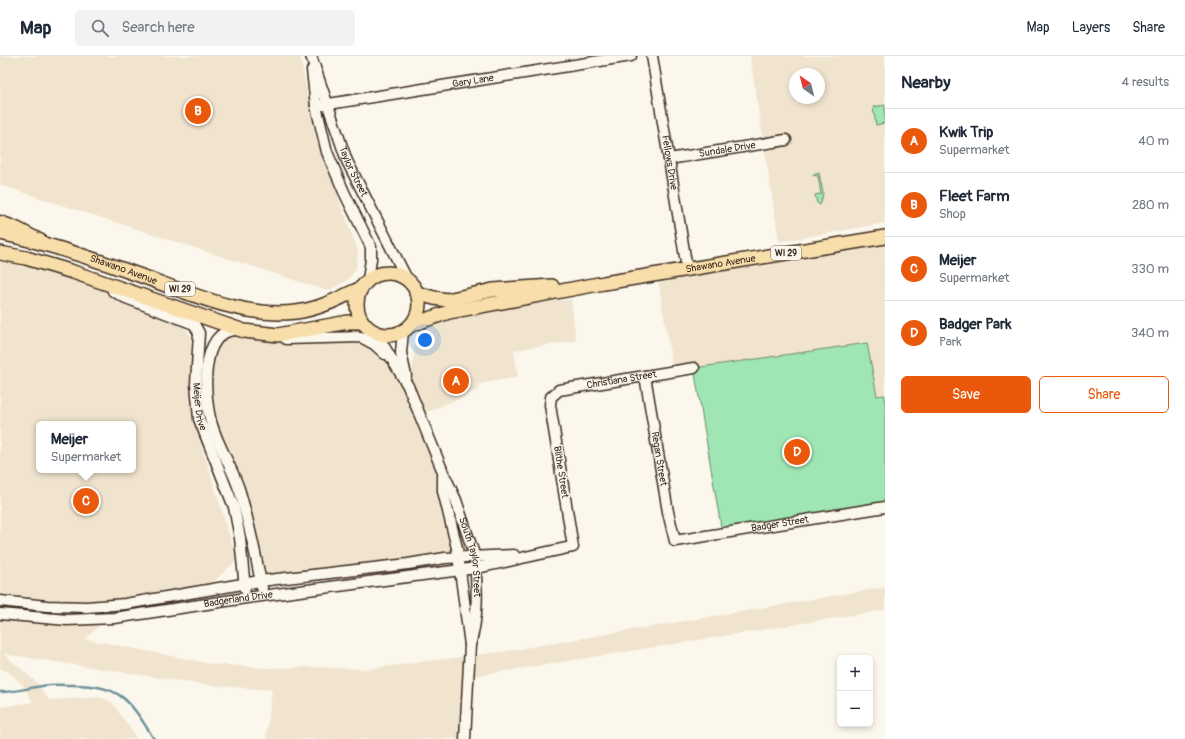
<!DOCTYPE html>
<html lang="en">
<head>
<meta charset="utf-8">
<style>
  body { margin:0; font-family:Pangolin,sans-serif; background:#f2f2f3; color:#1f2937 }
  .controls { position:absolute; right:12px; bottom:12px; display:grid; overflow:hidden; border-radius:6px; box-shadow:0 2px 6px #0003 }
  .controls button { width:36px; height:36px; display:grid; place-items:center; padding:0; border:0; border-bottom:1px solid #e0e1e3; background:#fff; color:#1f2937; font:20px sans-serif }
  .compass { position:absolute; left:789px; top:12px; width:36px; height:36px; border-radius:50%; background:#fff; box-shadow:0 2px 6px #0003; rotate:325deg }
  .you { position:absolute; left:425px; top:284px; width:14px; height:14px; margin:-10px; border:3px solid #fff; border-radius:50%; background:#1a73e8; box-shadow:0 0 0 6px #1a73e833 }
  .badge { display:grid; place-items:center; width:26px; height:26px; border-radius:50%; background:#ea580c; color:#fff; font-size:13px; font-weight:700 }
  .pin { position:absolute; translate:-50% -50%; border:2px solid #fff; box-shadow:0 1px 4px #0006 }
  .popup { position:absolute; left:36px; top:365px; width:100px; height:52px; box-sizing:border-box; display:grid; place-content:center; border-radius:6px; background:#fff; filter:drop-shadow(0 1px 3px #0005); font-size:13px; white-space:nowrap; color:#747a83 }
  .popup b { font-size:15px; color:#1f2937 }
  .popup::after { content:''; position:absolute; left:50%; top:100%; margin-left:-8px; border:8px solid transparent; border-top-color:#fff }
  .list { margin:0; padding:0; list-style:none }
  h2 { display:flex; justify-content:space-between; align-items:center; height:52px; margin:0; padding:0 16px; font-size:17px }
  h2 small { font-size:13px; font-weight:400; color:#747a83 }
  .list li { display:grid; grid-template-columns:26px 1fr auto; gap:12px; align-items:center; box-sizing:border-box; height:64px; padding:0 16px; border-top:1px solid #e0e1e3 }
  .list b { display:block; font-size:15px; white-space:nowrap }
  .list p { margin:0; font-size:13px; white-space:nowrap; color:#747a83 }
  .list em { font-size:13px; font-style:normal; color:#747a83 }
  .actions { display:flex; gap:8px; padding:12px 16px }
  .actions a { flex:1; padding:9px 0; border:1px solid #ea580c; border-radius:6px; text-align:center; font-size:14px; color:#ea580c }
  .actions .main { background:#ea580c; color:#fff }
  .icon { flex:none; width:22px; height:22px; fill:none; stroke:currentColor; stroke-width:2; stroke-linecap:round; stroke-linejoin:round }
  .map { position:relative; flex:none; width:885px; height:683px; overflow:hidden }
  header { display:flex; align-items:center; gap:24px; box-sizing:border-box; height:56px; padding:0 20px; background:#fff; border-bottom:1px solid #e0e1e3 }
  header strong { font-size:19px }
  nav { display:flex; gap:22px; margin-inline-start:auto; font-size:14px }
  .search { width:280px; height:36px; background:#f2f2f3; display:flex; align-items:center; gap:10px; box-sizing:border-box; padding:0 14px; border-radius:6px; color:#747a83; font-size:15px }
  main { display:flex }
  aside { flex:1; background:#fff }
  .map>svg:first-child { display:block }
</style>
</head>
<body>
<header>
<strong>Map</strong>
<div class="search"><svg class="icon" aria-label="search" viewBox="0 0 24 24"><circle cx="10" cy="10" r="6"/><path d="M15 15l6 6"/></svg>Search here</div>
<nav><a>Map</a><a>Layers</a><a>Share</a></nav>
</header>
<main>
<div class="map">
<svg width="885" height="683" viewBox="0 0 885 683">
  <rect width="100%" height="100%" fill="#fbf7ec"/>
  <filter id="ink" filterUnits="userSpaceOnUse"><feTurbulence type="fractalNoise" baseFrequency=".025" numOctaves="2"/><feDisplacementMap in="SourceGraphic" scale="8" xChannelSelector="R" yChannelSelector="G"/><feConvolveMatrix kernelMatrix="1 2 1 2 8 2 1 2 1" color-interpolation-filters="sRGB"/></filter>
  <g filter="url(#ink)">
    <g fill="#f0e4cf" fill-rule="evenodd">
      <path d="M0,0H300L317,84L358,195L356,214L346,225L328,235L0,129Z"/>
      <path d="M750,0H885V167L779,186ZM795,18H819V42H795Z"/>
      <path d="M885,181V339L877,340L867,287L673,315L657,218Z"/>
      <path d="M0,197L73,216L183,267L191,281V335L204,397L237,504L210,529L130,540L85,583L212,608L267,612L310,611L367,613L507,595L885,531V554L469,621L465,683H266L272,634L206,629L4,598L35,625L49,644L99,641L112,646L137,683H0V651L33,646L22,628L8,616L0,612ZM39,368H133V414H39Z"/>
      <path d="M571,243L576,285L514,294L518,321L479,328L480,333L420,359L475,501L260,525L243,446L212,369L210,305L220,284L231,280L272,286H357L368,273L376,277L401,317L412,314L416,279L437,267L501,252Z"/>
    </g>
    <g fill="#9fe6b4" stroke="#6d8869">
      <path d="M885,49V67L876,69L873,51Z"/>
      <path d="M819,117L823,137L821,147L820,149L817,147L815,139L821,138L818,120L812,119Z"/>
      <path d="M867,287L877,340L885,339V451L722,477L694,312Z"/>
    </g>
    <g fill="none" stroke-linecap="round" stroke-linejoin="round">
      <path stroke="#6c929b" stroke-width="2.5" d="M0,636C17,636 27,632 42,630C52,628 63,629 73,629C122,629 129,644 154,683"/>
      <defs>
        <g id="minor">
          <path id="s1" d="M311,0L347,105L408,225"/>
          <path id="s2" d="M652,0L687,213"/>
          <path d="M312,14L316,50L327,96L344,136L371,191V203L368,224"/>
          <path id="s3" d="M316,50L631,0"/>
          <path id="s4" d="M669,103L786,84"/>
          <path id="s5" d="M113,235L126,242L194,268L199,277L196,328L199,363L234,451L240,482L245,533"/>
          <path d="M238,274C198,272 204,344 212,369C219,392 233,413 240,436C249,467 256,500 262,532"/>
          <path d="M403,275L401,297L406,320"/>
          <path id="s6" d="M376,277L408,330L443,416L456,444L475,501C477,532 479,559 470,589"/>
          <path d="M286,283L361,281L374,288L385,298"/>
          <path id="s7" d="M645,320L668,456L675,485L885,451"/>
          <path d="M443,420V435L457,492L470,589L465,683"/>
          <path d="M0,545L47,550L87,551L125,548L260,525L408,508L445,502L514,499"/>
          <path id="s8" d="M0,558L67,564L114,562L246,542L476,512C508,506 540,497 573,491L550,349L551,341L559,334L694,312"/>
        </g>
        <g id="major">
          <path id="s9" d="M0,177C46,187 89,201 133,217C182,234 244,263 296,256C320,253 340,242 361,232"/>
          <path d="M0,197L26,202L73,216L244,275L278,279L348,266H362"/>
          <circle cx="388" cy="248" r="31"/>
          <path d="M416,237L434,242L447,244L493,234L552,230"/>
          <path id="s10" d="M411,269L449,256L604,227L885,181"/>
        </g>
        <path id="highway" d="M0,167L16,173L41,186"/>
      </defs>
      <use href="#minor" stroke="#3b2a1e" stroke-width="13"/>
      <use href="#major" stroke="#3b2a1e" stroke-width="16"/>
      <use href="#highway" stroke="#3b2a1e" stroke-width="17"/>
      <use href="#minor" stroke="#fbf7ec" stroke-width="10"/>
      <use href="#major" stroke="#f8deab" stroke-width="13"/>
      <use href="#highway" stroke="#f8deab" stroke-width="14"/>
    </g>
  </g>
  <g text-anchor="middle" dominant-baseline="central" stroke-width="3" stroke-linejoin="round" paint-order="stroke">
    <g fill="#fbf7ec" stroke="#75685c" stroke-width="1">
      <rect x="771" y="190" width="30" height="14" rx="3"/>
      <rect x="165" y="226" width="30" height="14" rx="3"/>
    </g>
    <g font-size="9" font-weight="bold" fill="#3b2a1e">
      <text x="786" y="197">WI 29</text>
      <text x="180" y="233">WI 29</text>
    </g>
    <g font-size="10" fill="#3b2a1e" stroke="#fbf7ec">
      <text stroke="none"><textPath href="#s3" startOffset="159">Gary Lane</textPath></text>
      <text stroke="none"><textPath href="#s4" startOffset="59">Sundale Drive</textPath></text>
      <text stroke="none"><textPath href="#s2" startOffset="108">Fellows Drive</textPath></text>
      <text stroke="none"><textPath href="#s1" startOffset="123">Taylor Street</textPath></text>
      <text stroke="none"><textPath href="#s10" startOffset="316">Shawano Avenue</textPath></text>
      <text stroke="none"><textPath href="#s9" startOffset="129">Shawano Avenue</textPath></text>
      <text stroke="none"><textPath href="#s8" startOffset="805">Christiana Street</textPath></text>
      <text stroke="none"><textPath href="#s5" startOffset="172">Meijer Drive</textPath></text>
      <text stroke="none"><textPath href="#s7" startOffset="84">Regan Street</textPath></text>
      <text transform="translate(561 416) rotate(81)">Blithe Street</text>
      <text stroke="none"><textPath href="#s7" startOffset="274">Badger Street</textPath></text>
      <text stroke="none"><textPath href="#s6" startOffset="245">South Taylor Street</textPath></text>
      <text stroke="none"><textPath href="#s8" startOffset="240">Badgerland Drive</textPath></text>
    </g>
  </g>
</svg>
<div class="controls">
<button>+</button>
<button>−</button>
</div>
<svg class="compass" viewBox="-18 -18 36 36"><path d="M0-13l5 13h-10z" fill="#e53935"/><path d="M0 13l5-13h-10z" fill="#747a83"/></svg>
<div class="you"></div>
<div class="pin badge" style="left:456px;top:325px">A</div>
<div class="pin badge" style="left:198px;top:55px">B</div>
<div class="pin badge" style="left:86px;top:445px">C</div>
<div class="popup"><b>Meijer</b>Supermarket</div>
<div class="pin badge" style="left:797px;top:396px">D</div>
</div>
<aside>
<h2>Nearby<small>4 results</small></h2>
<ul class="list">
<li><span class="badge">A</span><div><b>Kwik Trip</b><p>Supermarket</p></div><em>40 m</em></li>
<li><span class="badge">B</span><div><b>Fleet Farm</b><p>Shop</p></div><em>280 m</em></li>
<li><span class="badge">C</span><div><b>Meijer</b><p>Supermarket</p></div><em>330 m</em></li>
<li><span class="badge">D</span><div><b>Badger Park</b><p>Park</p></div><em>340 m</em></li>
</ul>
<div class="actions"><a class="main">Save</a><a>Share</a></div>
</aside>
</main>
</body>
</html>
